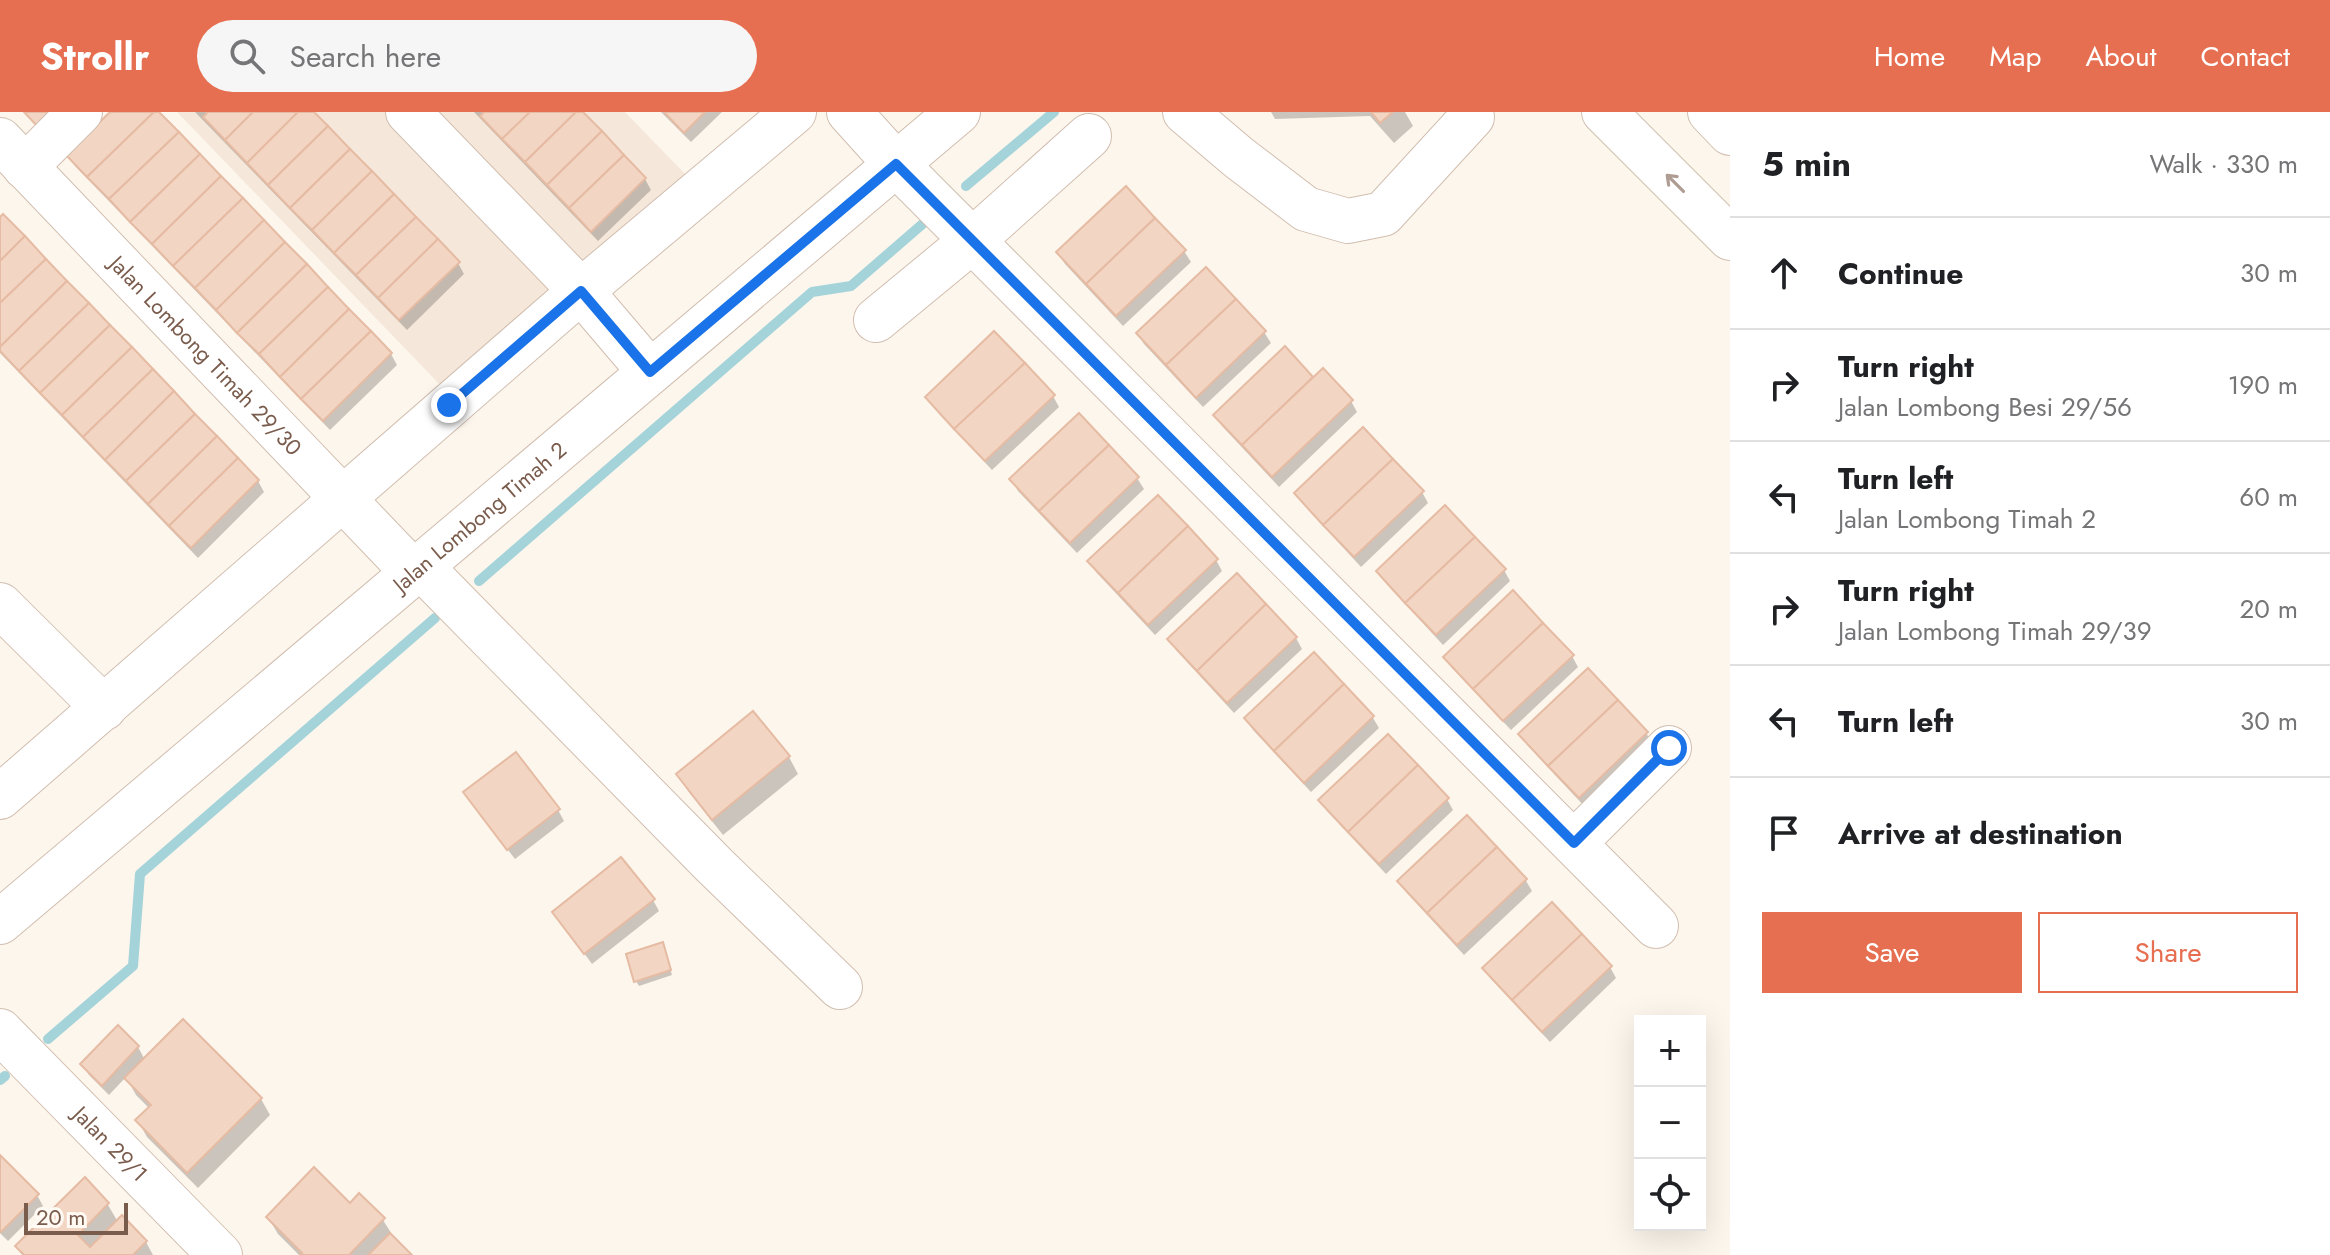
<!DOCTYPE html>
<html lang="en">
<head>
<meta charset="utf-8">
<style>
  body { margin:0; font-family:Jost,sans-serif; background:#f6f6f6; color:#202124 }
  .controls { position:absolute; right:24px; bottom:24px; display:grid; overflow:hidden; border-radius:0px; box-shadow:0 8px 32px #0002 }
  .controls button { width:72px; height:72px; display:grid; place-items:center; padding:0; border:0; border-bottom:2px solid #e0e0e0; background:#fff; color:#202124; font:40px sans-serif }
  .scale { position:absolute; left:24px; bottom:20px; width:104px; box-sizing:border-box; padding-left:8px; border:4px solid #7a5c4d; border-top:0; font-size:22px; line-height:28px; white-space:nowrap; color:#7a5c4d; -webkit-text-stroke:6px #fffaf3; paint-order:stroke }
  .stop { position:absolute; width:24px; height:24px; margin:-18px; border:6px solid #1a73e8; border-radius:50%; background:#fff }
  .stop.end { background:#1a73e8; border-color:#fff; box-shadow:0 2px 8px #0008 }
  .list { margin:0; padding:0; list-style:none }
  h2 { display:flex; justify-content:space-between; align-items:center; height:104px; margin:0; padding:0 32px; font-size:34px }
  h2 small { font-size:26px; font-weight:400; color:#757577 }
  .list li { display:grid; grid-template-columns:52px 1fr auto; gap:24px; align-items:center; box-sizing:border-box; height:112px; padding:0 32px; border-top:2px solid #e0e0e0 }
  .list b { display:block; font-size:30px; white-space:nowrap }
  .list p { margin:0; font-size:26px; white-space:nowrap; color:#757577 }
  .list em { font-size:26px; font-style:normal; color:#757577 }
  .actions { display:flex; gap:16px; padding:24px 32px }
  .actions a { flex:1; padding:18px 0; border:2px solid #e76f51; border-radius:0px; text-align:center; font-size:28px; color:#e76f51 }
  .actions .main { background:#e76f51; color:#fff }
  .icon { flex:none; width:44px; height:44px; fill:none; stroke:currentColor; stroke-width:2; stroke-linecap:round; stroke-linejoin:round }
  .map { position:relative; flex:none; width:1730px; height:1143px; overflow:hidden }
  header { display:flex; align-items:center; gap:48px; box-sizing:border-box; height:112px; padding:0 40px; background:#e76f51; color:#fff }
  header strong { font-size:38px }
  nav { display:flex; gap:44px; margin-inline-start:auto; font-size:28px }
  .search { width:560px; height:72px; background:#f6f6f6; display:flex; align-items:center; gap:20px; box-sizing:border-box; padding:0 28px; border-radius:44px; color:#757577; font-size:30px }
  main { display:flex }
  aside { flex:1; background:#fff }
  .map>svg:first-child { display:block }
</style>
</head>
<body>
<header>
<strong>Strollr</strong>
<div class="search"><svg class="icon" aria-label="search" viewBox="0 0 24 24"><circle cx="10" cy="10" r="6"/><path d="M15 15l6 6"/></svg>Search here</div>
<nav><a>Home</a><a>Map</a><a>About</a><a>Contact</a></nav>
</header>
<main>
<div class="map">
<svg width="1730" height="1143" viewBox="0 0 1730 1143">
  <rect width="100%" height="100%" fill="#fdf6ec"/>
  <path fill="#f5e8da" d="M177,0H625L691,68L447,280Z"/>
  <g fill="#0003">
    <path d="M113,0H157L391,242L397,253L330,318L75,54L69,44Z"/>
    <path d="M195,0H312L458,151L464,162L407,218Z"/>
    <path d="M474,0H580L645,67L651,78L598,129Z"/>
    <path d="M661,0H722L691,30Z"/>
    <path d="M1271,0H1405L1413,14L1394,31L1370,4L1275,7Z"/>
    <path d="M3,105L258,369L264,380L198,446L0,241V108Z"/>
    <path d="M1184,139L1191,150L1123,214L1065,152L1058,141Z"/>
    <path d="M1264,220L1271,231L1203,295L1144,232L1138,222Z"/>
    <path d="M1285,237L1313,268L1351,289L1357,300L1279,375L1222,314L1216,303Z"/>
    <path d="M1053,284L1059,295L992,358L934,296L928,285Z"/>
    <path d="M1137,366L1144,377L1077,441L1018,379L1012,368Z"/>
    <path d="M1422,380L1428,391L1361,455L1303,392L1296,381Z"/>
    <path d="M1216,448L1222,459L1155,523L1096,460L1090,449Z"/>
    <path d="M1504,458L1510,469L1443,533L1385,470L1378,459Z"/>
    <path d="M1296,526L1302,537L1234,601L1176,538L1170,527Z"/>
    <path d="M1314,543L1373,606L1379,616L1311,680L1253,618L1246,607Z"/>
    <path d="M1572,544L1578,555L1511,618L1452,556L1446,545Z"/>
    <path d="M753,602L789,645L798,662L723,723L688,679L678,663Z"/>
    <path d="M1646,621L1653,632L1586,696L1527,633L1521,623Z"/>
    <path d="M1447,687L1453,698L1386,762L1327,699L1321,688Z"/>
    <path d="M472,691L558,698L564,709L515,747Z"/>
    <path d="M1467,706L1526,769L1532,779L1464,843L1406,780L1400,770Z"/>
    <path d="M653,788L659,799L592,852L554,800Z"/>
    <path d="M664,838L672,863L639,874L636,869Z"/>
    <path d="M1610,855L1616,866L1550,930L1491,867L1485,857Z"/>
    <path d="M138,935L145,948L261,987L270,1003L198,1076L147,1025L138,1009L150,997L136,983L126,965L109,983L89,963L82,952Z"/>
    <path d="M0,1045L37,1083L43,1094L8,1129L0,1121Z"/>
    <path d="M85,1068L108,1093L118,1110L146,1130L153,1143H22L17,1134Z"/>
    <path d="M350,1093L383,1108L393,1124L409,1143H299L278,1122L268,1105Z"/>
  </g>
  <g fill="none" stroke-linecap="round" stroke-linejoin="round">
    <g stroke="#a5d3da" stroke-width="10">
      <path d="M966,74L1054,0"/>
      <path d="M479,469L812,180L851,174L926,109"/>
      <path d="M48,927L133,854L140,762L435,506"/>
      <path d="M0,968L5,964"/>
    </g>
  </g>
  <g fill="#f3d5c3" stroke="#e6bba3" stroke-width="2">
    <path d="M24,0H53L38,15Z"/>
    <path d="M110,0H154L87,65L66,43Z"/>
    <path d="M154,0H159L179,20L109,87L87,65Z"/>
    <path d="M208,0H253L225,28L203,5Z"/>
    <path d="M253,0H298L247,51L225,28Z"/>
    <path d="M298,0H314L328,14L268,73L247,51Z"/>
    <path d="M484,0H530L502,27L480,4Z"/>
    <path d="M530,0H576L525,50L502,27Z"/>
    <path d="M576,0H583L602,19L547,73L525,50Z"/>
    <path d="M664,0H705L684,21Z"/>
    <path d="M1371,0H1393L1380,11Z"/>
    <path d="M328,14L350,37L290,96L268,73Z"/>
    <path d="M602,19L624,43L569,96L547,73Z"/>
    <path d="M179,20L200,42L130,110L109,87Z"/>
    <path d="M350,37L372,59L312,118L290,96Z"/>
    <path d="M200,42L221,64L152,132L130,110Z"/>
    <path d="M624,43L646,66L591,120L569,96Z"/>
    <path d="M372,59L394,82L334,141L312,118Z"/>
    <path d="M221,64L243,86L173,154L152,132Z"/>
    <path d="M1126,74L1155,106L1086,172L1056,140Z"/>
    <path d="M394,82L416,105L356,163L334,141Z"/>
    <path d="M243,86L264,108L195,176L173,154Z"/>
    <path d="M3,102L25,124L0,149V105Z"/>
    <path d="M416,105L438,127L378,186L356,163Z"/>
    <path d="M1155,106L1186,138L1116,204L1086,172Z"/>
    <path d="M264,108L285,130L216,198L195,176Z"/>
    <path d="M25,124L46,147L0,191V149Z"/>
    <path d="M438,127L460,150L399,208L378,186Z"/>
    <path d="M285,130L307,152L237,221L216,198Z"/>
    <path d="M46,147L67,169L0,235V191Z"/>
    <path d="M307,152L328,175L259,242L237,221Z"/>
    <path d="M1206,155L1236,187L1166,253L1136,221Z"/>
    <path d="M67,169L89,191L19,259L0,239V235Z"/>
    <path d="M328,175L349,197L280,265L259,242Z"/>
    <path d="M1236,187L1266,219L1196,286L1166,253Z"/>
    <path d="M89,191L110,213L40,281L19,259Z"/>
    <path d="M349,197L371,219L301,287L280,265Z"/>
    <path d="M110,213L132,235L62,303L40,281Z"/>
    <path d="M371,219L392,241L323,309L301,287Z"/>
    <path d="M994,219L1025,251L954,317L925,285Z"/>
    <path d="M1285,234L1313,265L1242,333L1213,303Z"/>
    <path d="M132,235L153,257L83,325L62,303Z"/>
    <path d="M1025,251L1055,283L985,349L954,317Z"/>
    <path d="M1323,256L1353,288L1272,365L1242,333Z"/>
    <path d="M153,257L174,279L105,348L83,325Z"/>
    <path d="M174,279L195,302L126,369L105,348Z"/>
    <path d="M1079,301L1109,333L1039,399L1009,367Z"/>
    <path d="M195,302L217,324L148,392L126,369Z"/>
    <path d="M1363,315L1393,347L1323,413L1294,381Z"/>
    <path d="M217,324L238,346L169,414L148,392Z"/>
    <path d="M1109,333L1139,365L1070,431L1039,399Z"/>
    <path d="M238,346L259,368L191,436L169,414Z"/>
    <path d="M1393,347L1424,379L1354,445L1323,413Z"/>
    <path d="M1158,383L1188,414L1118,481L1087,449Z"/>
    <path d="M1445,393L1475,425L1405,491L1376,459Z"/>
    <path d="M1188,414L1218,447L1148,513L1118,481Z"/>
    <path d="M1475,425L1506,457L1436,523L1405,491Z"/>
    <path d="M1237,461L1266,492L1197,559L1167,527Z"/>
    <path d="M1513,478L1543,511L1473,577L1443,545Z"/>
    <path d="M1266,492L1297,525L1227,591L1197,559Z"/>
    <path d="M1543,511L1574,543L1503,609L1473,577Z"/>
    <path d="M1314,540L1344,572L1274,639L1244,606Z"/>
    <path d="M1588,556L1618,588L1548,654L1518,622Z"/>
    <path d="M1344,572L1374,604L1304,671L1274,639Z"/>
    <path d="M1618,588L1648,620L1579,686L1548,654Z"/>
    <path d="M753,599L790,644L712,708L676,662Z"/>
    <path d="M1388,622L1418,653L1348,720L1318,688Z"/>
    <path d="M516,640L560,697L507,738L463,680Z"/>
    <path d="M1418,653L1449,686L1379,752L1348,720Z"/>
    <path d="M1467,703L1497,735L1427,801L1397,769Z"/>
    <path d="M1497,735L1527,767L1457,833L1427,801Z"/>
    <path d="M621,745L655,787L584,842L552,800Z"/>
    <path d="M1552,790L1582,822L1512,888L1482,856Z"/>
    <path d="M1582,822L1612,854L1542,920L1512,888Z"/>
    <path d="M663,830L671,858L634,870L626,842Z"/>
    <path d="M183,907L262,986L187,1061L135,1008L151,993L124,966Z"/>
    <path d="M118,913L139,934L102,974L80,952Z"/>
    <path d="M0,1043L39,1082L1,1120L0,1119Z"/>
    <path d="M314,1055L350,1091L359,1081L385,1106L349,1143H300L302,1141L266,1105Z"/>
    <path d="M85,1065L109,1091L78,1123L90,1135L122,1103L147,1129L133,1143H24L15,1134Z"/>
    <path d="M390,1121L412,1143H368Z"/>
  </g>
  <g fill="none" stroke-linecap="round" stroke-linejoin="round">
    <defs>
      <g id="minor">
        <path d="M408,0L581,179L650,260"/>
        <path d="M849,0L896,52L1656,814"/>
        <path d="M1185,0L1238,45L1306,97L1348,109L1383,102L1472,5"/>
        <path d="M1604,0L1730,126"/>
        <path d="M1710,0L1730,21"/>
        <path id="s1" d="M0,28L413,460"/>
        <path d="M25,55L80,0"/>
        <path d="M876,208L973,128L1089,24"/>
        <path d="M420,454L714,753L840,875"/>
        <path d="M0,493L104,596"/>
        <path d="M0,685L581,179L794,0"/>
        <path d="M1574,731L1669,636"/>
        <path id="s2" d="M0,810L958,0"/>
        <path id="s3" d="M0,919L220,1143"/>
      </g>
    </defs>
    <use href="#minor" stroke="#d1beb0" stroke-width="46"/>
    <use href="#minor" stroke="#fff" stroke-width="44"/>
  </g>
  <defs><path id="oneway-shaft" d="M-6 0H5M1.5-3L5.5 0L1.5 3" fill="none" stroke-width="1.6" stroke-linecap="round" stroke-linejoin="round" transform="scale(2)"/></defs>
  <use stroke="#af9d94" href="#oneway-shaft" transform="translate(1675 71) rotate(-135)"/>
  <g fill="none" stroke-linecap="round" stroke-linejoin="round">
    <path stroke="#1a73e8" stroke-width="10" d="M449,293L581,179L650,260L896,52L1574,731L1669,636"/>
  </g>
  <g text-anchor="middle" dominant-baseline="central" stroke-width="6" stroke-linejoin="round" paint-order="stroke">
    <g font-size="22" fill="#7a5c4d" stroke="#fffaf3">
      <text stroke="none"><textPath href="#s1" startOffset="298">Jalan Lombong Timah 29/30</textPath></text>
      <text stroke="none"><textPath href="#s2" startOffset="628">Jalan Lombong Timah 2</textPath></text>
      <text stroke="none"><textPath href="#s3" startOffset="158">Jalan 29/1</textPath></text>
    </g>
  </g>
</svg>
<div class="controls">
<button>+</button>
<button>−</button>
<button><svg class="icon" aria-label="locate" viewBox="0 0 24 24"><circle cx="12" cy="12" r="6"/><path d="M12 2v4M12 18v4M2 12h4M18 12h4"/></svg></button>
</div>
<div class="scale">20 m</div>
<div class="stop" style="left:1669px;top:636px"></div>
<div class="stop end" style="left:449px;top:293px"></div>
</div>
<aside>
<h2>5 min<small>Walk · 330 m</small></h2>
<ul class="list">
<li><svg class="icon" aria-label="ahead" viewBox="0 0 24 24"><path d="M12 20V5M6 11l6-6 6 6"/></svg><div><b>Continue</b></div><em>30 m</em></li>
<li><svg class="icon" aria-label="right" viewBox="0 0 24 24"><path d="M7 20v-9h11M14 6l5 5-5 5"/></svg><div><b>Turn right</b><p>Jalan Lombong Besi 29/56</p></div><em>190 m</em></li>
<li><svg class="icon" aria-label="left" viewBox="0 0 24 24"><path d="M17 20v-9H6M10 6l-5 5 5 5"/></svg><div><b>Turn left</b><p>Jalan Lombong Timah 2</p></div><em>60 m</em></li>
<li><svg class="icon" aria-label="right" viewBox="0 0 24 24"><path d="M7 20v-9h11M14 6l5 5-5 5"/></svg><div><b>Turn right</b><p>Jalan Lombong Timah 29/39</p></div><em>20 m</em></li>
<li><svg class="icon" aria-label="left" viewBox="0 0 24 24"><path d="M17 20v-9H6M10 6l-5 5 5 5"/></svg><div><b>Turn left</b></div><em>30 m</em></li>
<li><svg class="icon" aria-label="arrive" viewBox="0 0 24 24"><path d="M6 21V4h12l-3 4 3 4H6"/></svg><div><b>Arrive at destination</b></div></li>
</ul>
<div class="actions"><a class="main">Save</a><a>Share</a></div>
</aside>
</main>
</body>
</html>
